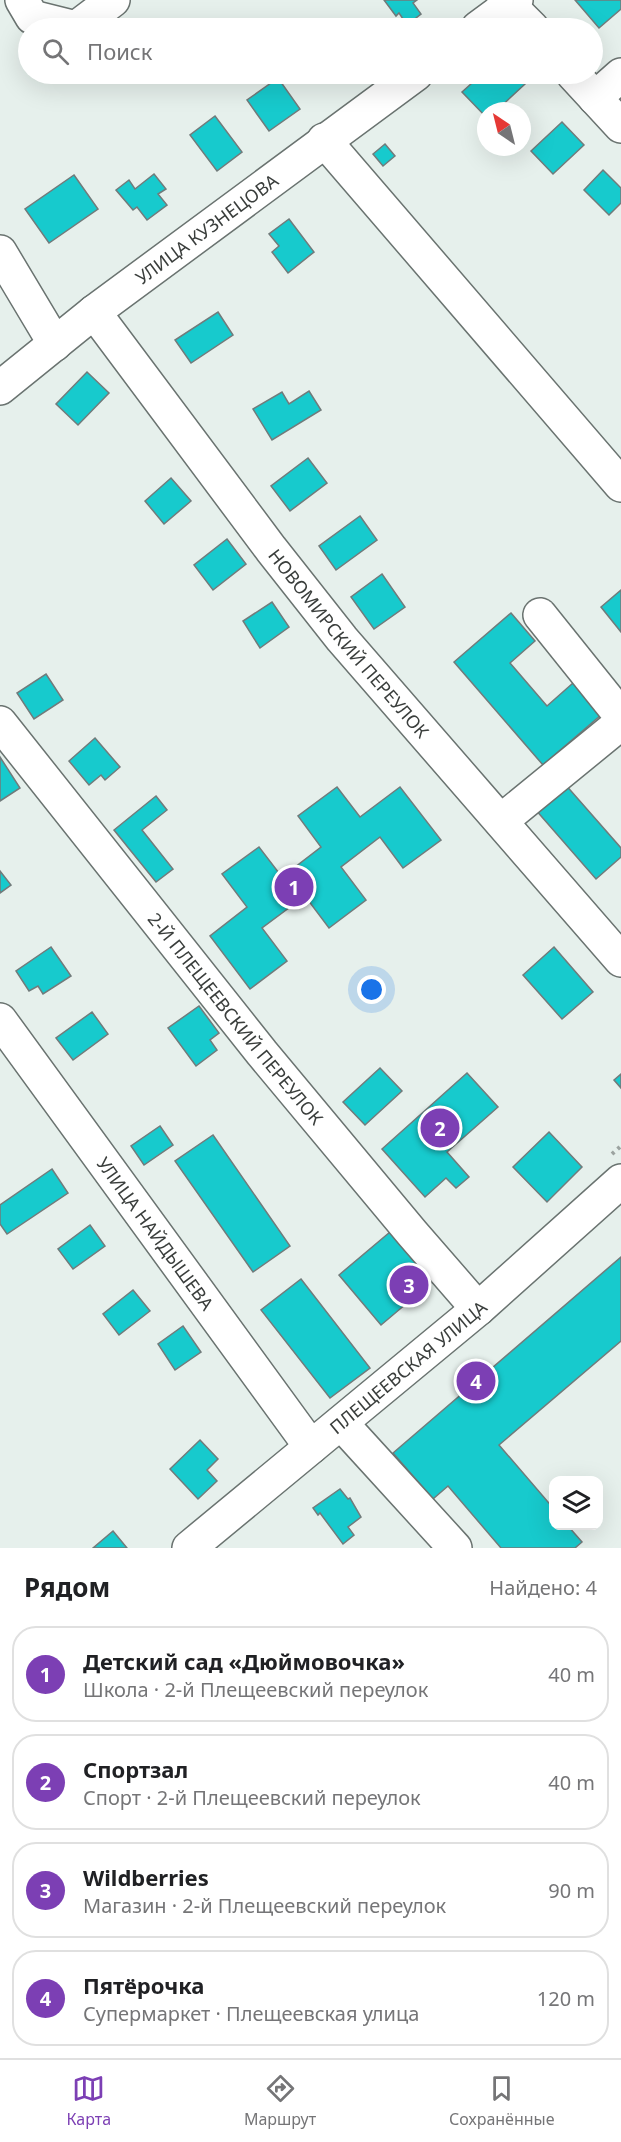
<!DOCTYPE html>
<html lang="ru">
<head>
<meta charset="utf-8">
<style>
  body { margin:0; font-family:"Noto Sans",sans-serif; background:#f6f6f6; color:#202124 }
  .controls { position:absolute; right:18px; bottom:18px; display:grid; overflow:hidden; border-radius:12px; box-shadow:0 6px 24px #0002 }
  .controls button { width:54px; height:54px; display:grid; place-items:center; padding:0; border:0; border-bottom:2px solid #e0e0e0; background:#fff; color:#202124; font:30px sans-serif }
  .compass { position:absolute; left:477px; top:102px; width:54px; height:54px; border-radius:50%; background:#fff; box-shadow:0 6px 24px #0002; rotate:325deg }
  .you { position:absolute; left:372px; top:990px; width:21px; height:21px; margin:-15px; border:4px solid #fff; border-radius:50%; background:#1a73e8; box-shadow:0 0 0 9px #1a73e833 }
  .badge { display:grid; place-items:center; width:39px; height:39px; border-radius:50%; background:#7c3fb4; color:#fff; font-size:20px; font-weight:700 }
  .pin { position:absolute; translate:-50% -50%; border:3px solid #fff; box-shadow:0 2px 6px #0006 }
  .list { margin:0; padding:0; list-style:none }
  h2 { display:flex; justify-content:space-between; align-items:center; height:78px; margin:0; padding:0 24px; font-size:26px }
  h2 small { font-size:20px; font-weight:400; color:#757577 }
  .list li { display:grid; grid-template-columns:39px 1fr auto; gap:18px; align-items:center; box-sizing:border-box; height:96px; margin:0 12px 12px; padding:0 12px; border:2px solid #e0e0e0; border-radius:24px }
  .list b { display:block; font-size:22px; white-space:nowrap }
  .list p { margin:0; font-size:20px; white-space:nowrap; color:#757577 }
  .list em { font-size:20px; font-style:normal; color:#757577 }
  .icon { flex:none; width:33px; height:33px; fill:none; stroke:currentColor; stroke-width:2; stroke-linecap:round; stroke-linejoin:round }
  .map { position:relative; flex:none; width:621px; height:1548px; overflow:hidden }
  .search { position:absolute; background:#fff; box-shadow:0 6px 24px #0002; left:18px; right:18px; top:18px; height:66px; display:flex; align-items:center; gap:15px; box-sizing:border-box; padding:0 21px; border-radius:33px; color:#757577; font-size:22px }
  .sheet { height:510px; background:#fff }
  nav { display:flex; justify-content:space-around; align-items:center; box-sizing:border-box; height:84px; border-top:2px solid #e0e0e0; background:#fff; font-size:16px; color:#757577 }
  nav a { display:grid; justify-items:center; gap:3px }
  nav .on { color:#7c3fb4 }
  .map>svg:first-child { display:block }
</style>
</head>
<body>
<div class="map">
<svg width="621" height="1548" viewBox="0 0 621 1548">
  <rect width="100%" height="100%" fill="#e6f0ec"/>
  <g fill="#17cacd" stroke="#717b7b" stroke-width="1.5">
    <path d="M384,0H417L413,3L421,14L407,25L399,13L396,16Z"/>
    <path d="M575,0H621V9L599,28Z"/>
    <path d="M325,74H346L332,83Z"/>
    <path d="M482,74H514L525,84L496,111H486V117L462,92Z"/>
    <path d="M278,78L300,109L269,131L247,100Z"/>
    <path d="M215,116L242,152L217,171L190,135Z"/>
    <path d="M562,122L584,145L553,174L531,151Z"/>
    <path d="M385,144L395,156L383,166L373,154Z"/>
    <path d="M603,170L621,188V203L609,215L584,190Z"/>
    <path d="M154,174L166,189L158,194L167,205L147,220L137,207L133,210L116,190L129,180L135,189Z"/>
    <path d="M74,175L98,209L49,243L25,209Z"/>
    <path d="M289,219L314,252L288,273L272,252L279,246L269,234Z"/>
    <path d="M218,312L233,335L191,363L175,340Z"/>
    <path d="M87,372L109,393L78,425L56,404Z"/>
    <path d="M309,391L321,410L272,440L253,409L282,392L289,404Z"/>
    <path d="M308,458L327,483L290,511L271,486Z"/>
    <path d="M171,478L191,501L164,524L145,501Z"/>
    <path d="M360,516L377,540L336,570L319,546Z"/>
    <path d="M227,539L246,564L213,590L194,565Z"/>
    <path d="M382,574L405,607L374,629L351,597Z"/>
    <path d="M621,590V632L601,607Z"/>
    <path d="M272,602L289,627L260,648L243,621Z"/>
    <path d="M511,613L535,641L510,663L547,706L573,683L601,715L543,765L454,662Z"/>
    <path d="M46,674L63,700L34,719L17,693Z"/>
    <path d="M95,738L120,767L105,780L101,775L89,785L69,761Z"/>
    <path d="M0,757L20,788L0,801Z"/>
    <path d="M564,783L621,848V857L596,879L535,809Z"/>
    <path d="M337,787L360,817L400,787L441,840L403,868L380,837L341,867L366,900L329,928L305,896L262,928L287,961L250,989L210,936L247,907L222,874L259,847L282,877L321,847L298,816Z"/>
    <path d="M156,796L167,810L142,830L173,869L156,882L114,830Z"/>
    <path d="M0,871L11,885L0,893Z"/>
    <path d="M51,947L71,976L43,994L38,986L29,991L16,971Z"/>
    <path d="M554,947L593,992L562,1019L523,975Z"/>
    <path d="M199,1006L219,1033L210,1040L217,1050L196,1066L168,1028Z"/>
    <path d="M92,1012L108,1034L73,1060L56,1038Z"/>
    <path d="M380,1068L402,1091L365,1125L343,1102Z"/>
    <path d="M467,1073L498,1107L447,1152L469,1177L456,1188L446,1178L425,1197L382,1149Z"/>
    <path d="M621,1074V1088L614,1080Z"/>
    <path d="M160,1126L173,1145L144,1165L131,1146Z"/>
    <path d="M549,1132L582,1167L547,1202L513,1167Z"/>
    <path d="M213,1135L290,1246L253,1272L175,1161Z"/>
    <path d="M52,1169L68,1193L7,1234L0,1224V1205Z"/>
    <path d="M90,1225L105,1246L73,1269L58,1249Z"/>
    <path d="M390,1232L432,1282L381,1325L339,1275Z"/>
    <path d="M621,1257V1341L499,1445L554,1509V1526H568L582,1542L575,1548H501L448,1486L433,1499L393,1453Z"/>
    <path d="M301,1279L370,1368L330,1398L261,1310Z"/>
    <path d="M133,1290L150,1311L119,1335L103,1314Z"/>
    <path d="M183,1326L201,1352L175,1370L158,1344Z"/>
    <path d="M200,1440L218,1459L207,1470L217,1481L198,1499L170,1469Z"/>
    <path d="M340,1489L348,1499L350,1498L361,1517L348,1527L354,1535L343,1544L320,1513L318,1515L313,1508Z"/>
    <path d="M113,1531L127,1548H93Z"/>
  </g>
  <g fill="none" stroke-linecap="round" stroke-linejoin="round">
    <defs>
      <g id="minor">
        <path d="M22,0L32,17L76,28L113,0"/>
        <path d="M504,0L532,28"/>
        <path d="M478,28L516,0"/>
        <path d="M573,74L621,126"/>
        <path d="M595,98L621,75"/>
        <path d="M324,140L621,485"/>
        <path d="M0,252L55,344"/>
        <path id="s1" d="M94,312L271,549L342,639L621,960"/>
        <path id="s2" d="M0,388L94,312L416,74"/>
        <path d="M540,615L621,716"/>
        <path id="s3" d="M0,723L262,1053L412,1233L478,1309"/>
        <path d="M501,821L621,723"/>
        <path id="s4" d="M0,1020L311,1447"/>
        <path d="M341,1423L455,1548"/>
        <path id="s5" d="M189,1548L478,1309L621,1181"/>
      </g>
    </defs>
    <use href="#minor" stroke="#6a7370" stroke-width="36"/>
    <path stroke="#9ca3a0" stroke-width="4" stroke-dasharray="3 4.5" stroke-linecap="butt" d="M612,1154L621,1146"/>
    <use href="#minor" stroke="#fff" stroke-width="33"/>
  </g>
  <g text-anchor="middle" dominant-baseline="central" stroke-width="4.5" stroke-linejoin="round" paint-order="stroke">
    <g font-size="18" fill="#3a3e3c" stroke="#e6f0ec">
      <text stroke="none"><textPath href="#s2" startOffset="261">УЛИЦА КУЗНЕЦОВА</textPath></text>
      <text stroke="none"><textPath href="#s1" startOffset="418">НОВОМИРСКИЙ ПЕРЕУЛОК</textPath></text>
      <text stroke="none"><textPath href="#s3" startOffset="378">2-Й ПЛЕЩЕЕВСКИЙ ПЕРЕУЛОК</textPath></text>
      <text stroke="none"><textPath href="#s4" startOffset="264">УЛИЦА НАЙДЫШЕВА</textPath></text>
      <text stroke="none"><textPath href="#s5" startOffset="284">ПЛЕЩЕЕВСКАЯ УЛИЦА</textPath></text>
    </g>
  </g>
</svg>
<div class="controls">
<button><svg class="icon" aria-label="layers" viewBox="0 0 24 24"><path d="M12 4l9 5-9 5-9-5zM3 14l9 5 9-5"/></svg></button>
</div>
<svg class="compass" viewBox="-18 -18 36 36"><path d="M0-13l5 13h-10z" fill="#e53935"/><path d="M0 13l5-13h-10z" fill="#757577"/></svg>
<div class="you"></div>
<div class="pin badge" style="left:294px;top:887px">1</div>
<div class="pin badge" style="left:440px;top:1128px">2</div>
<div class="pin badge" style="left:409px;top:1285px">3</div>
<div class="pin badge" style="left:476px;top:1381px">4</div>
<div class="search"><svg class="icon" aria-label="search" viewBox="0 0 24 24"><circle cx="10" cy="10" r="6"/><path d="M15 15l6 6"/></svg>Поиск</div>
</div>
<section class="sheet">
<h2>Рядом<small>Найдено: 4</small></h2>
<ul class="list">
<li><span class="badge">1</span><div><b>Детский сад «Дюймовочка»</b><p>Школа · 2-й Плещеевский переулок</p></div><em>40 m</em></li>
<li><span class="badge">2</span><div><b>Спортзал</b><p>Спорт · 2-й Плещеевский переулок</p></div><em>40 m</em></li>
<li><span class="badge">3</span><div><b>Wildberries</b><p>Магазин · 2-й Плещеевский переулок</p></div><em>90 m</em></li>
<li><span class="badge">4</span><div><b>Пятёрочка</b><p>Супермаркет · Плещеевская улица</p></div><em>120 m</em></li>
</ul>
</section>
<nav>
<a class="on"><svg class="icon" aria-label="map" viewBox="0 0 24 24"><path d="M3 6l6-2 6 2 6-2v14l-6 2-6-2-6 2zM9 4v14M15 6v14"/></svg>Карта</a>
<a><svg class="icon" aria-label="directions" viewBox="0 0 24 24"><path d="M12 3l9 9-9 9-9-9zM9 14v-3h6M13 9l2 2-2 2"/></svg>Маршрут</a>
<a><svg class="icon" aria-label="saved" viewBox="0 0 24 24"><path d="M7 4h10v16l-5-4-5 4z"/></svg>Сохранённые</a>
</nav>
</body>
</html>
